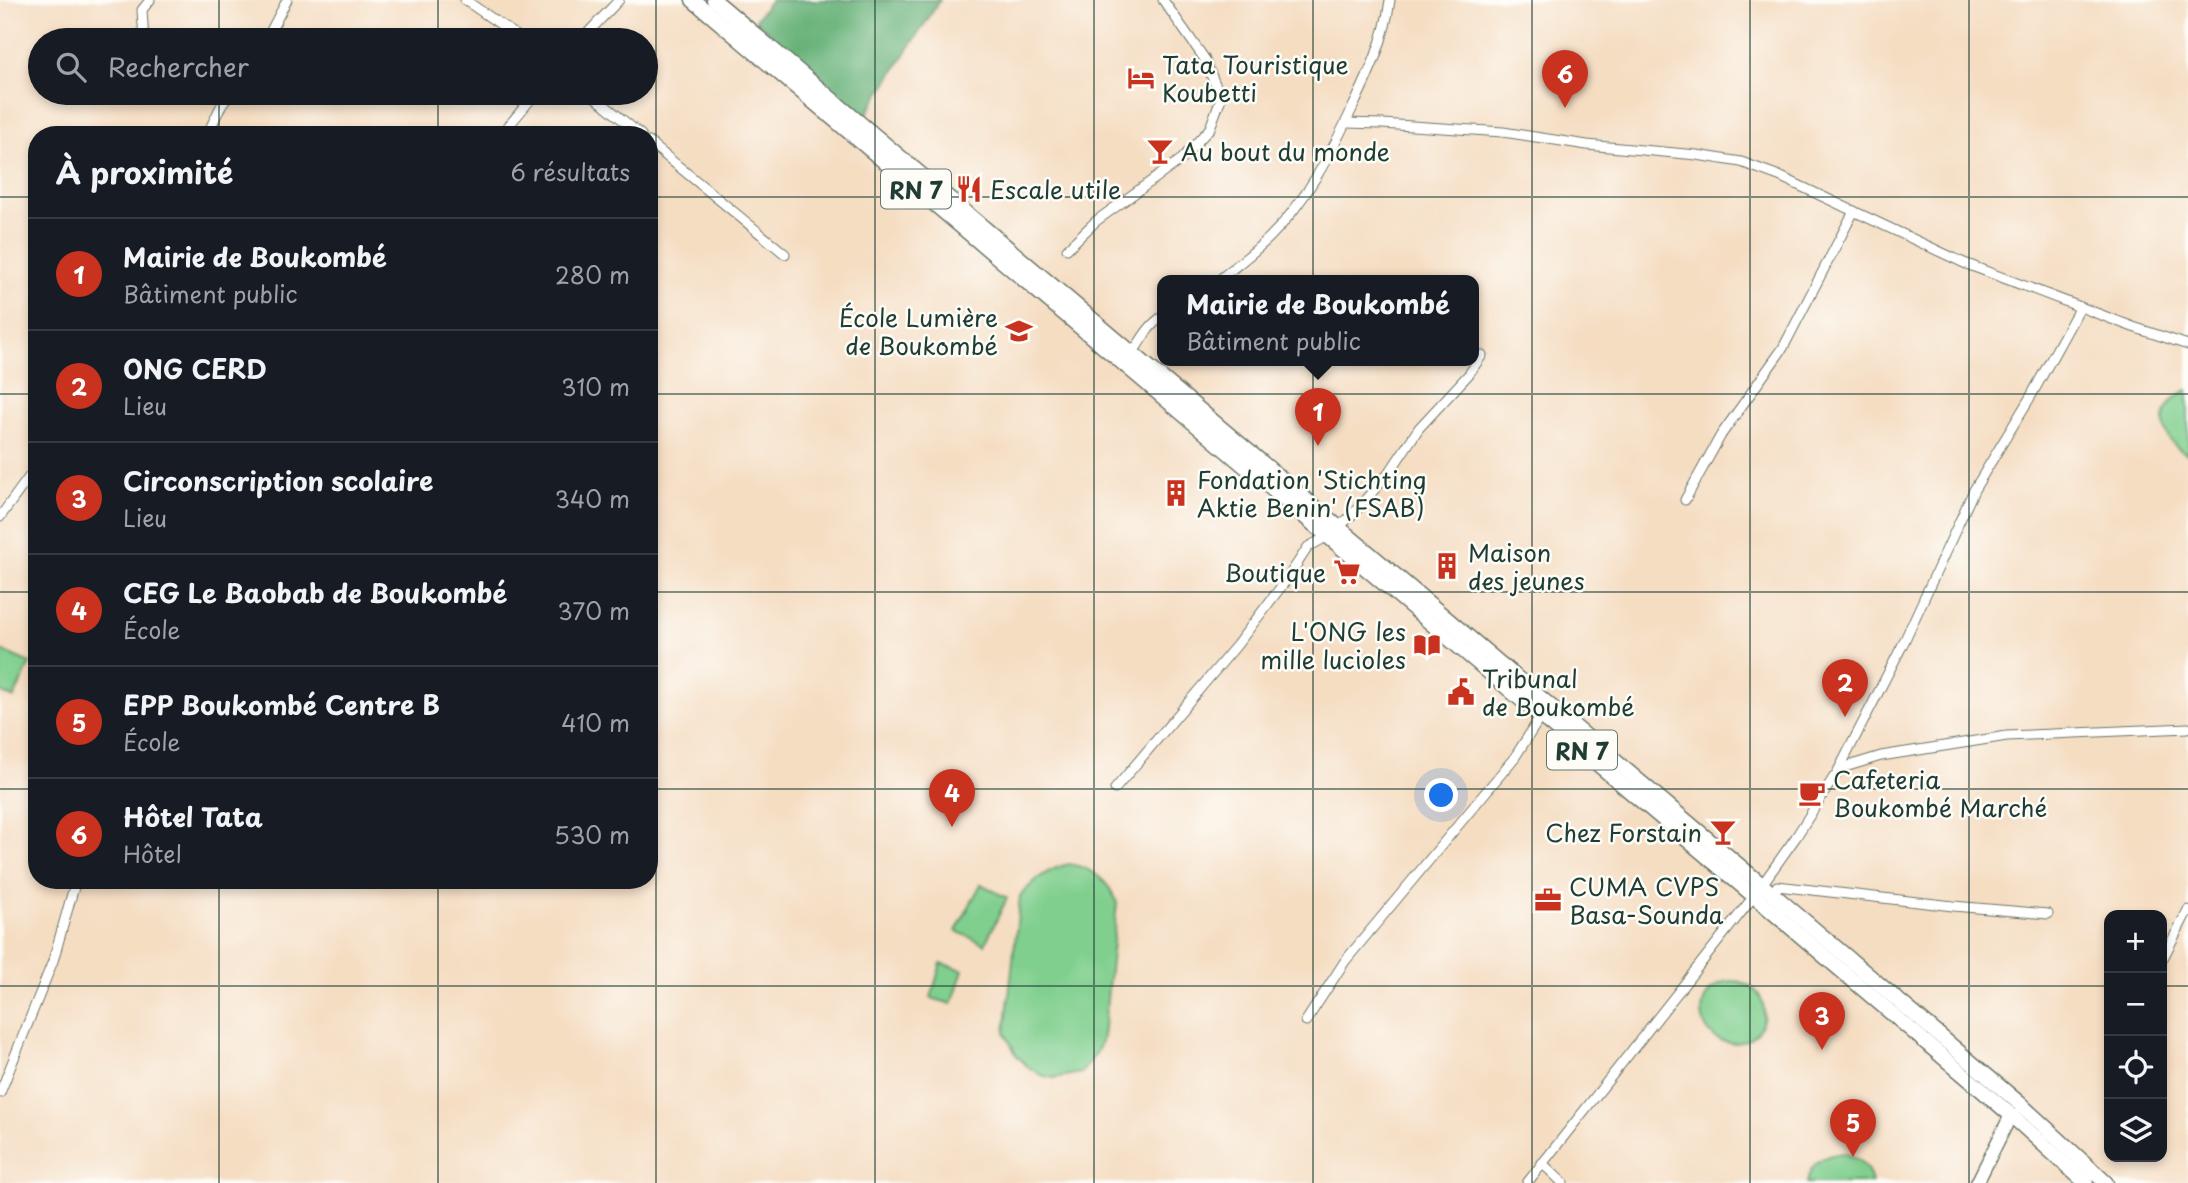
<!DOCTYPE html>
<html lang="fr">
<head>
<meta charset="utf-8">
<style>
  body { margin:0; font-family:"Playpen Sans",sans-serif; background:#20242c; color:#f1f3f6 }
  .controls { position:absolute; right:21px; bottom:21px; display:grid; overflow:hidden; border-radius:14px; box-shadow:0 4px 10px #0003 }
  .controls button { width:63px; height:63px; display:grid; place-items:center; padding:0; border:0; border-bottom:2px solid #363941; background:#171b24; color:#f1f3f6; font:35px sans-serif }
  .you { position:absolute; left:1442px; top:796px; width:24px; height:24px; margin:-18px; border:5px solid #fff; border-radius:50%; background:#1a73e8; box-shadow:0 0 0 10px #1a73e833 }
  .badge { display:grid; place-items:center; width:46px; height:46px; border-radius:50%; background:#c8321e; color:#fff; font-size:23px; font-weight:700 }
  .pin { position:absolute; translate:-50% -58px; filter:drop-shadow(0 2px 4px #0008) }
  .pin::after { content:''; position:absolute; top:37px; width:24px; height:21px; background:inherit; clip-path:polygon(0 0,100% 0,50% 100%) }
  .popup { position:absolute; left:1157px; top:275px; width:322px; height:91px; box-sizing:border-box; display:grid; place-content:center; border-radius:14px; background:#171b24; filter:drop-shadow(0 2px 5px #0005); font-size:23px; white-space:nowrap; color:#9ea1a6 }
  .popup b { font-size:26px; color:#f1f3f6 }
  .popup::after { content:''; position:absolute; left:50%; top:100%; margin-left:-14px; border:14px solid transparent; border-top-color:#171b24 }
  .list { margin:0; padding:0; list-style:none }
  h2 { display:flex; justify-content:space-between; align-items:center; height:91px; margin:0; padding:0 28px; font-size:30px }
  h2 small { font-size:23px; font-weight:400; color:#9ea1a6 }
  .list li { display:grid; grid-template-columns:46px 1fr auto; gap:21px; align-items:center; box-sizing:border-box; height:112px; padding:0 28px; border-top:2px solid #363941 }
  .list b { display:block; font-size:26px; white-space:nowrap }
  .list p { margin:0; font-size:23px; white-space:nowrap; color:#9ea1a6 }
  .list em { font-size:23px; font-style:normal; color:#9ea1a6 }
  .icon { flex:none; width:38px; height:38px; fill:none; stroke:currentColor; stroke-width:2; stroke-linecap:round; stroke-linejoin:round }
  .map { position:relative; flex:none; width:2188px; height:1183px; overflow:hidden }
  .search { position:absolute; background:#171b24; box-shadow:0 4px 10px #0003; left:28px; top:28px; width:630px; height:77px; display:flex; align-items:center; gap:18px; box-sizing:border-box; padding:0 24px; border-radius:38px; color:#9ea1a6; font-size:26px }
  .panel { position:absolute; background:#171b24; box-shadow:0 4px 10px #0003; left:28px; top:126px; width:630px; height:763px; border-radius:28px }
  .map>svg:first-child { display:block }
</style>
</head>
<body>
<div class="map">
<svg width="2188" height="1183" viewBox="0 0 2188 1183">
  <rect width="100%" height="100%" fill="#fdfcf7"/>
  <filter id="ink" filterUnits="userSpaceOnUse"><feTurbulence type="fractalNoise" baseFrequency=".0143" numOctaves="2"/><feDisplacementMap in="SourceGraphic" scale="14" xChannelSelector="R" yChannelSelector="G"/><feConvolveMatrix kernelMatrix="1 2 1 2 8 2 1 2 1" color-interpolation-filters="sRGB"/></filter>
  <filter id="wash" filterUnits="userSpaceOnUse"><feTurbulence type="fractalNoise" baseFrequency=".00686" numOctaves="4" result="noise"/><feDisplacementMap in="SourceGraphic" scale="28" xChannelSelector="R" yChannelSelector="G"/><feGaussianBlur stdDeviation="1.57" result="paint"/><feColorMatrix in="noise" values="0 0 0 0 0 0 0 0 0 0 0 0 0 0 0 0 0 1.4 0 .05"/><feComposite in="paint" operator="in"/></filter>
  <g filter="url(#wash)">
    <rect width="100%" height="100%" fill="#f5ddc2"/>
    <g fill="#80cf8e" stroke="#508661" stroke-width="2">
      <path d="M2188,390V454C2157,440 2155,404 2188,390Z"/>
      <path d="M0,650L30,663L14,698L0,692Z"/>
      <path d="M1069,864C1092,868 1109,881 1117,903L1103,1037L1097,1052L1081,1073L1053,1078L1041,1075L1027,1066L1017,1056L1005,1033L1020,896C1035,880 1047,869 1069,864Z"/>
      <path d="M981,884L1007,898L985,944L956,931Z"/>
      <path d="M941,963L963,970L952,1004L931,998Z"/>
      <circle cx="1733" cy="1012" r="31"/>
      <path d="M1843,1153C1859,1157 1869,1167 1872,1183H1807C1810,1162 1824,1155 1843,1153Z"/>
    </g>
    <path fill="#68b279" stroke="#447856" stroke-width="2" d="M771,0H940L862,121L755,20Z"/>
  </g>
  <g filter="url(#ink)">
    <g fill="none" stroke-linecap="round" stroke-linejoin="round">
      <defs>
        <g id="street">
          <path d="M465,0L523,40"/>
          <path d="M144,40L142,10L150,0"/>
          <path d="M266,40L287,0"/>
          <path d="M581,40L619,0"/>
          <path d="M211,93L226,99"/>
          <path d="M590,93L641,135"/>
          <path d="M1346,123L1382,124L1503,132L1587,145L1697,155L1741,162L1779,176L1964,263L2133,327L2188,345"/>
          <path d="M207,135L220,108L230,93"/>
          <path d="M501,135L536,93"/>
          <path d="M649,142L785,254"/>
          <path d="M1067,249L1096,221L1182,159L1210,128L1221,98L1204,58L1163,0"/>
          <path d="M1219,280C1236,266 1253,253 1269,238C1306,202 1331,153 1353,107C1370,72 1385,39 1390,0"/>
          <path d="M1133,353C1141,340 1149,325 1162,317"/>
          <path d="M1685,500L1721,435L1783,348L1854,211"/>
          <path d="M0,517L37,466"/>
          <path d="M1838,771L1902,646L1974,490L2031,396L2080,307"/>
          <path d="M1115,789L1236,646L1287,579L1308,547L1328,536L1350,517L1389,473L1419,428L1469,374L1482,355"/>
          <path d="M1777,886L1953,906L2048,914"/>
          <path d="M2162,960L2188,910"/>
          <path d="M1306,1021L1345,961L1515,757L1541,716"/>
          <path d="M0,1093L53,961L76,880"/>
          <path d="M1542,1163L1563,1183"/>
          <path d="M1527,1183L1754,896L1796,837L1834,777L1845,767L1881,756L2007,736L2188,728"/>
        </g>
        <path id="secondary" d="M1977,1183L2011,1115"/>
        <g id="primary">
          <path d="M693,0L1754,896L2011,1115L2086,1183"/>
          <path d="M714,0L1762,885L2019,1103L2106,1183"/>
        </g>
      </defs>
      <use href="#street" stroke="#6a7566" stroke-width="11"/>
      <use href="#secondary" stroke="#6a7566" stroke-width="15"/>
      <use href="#primary" stroke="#6a7566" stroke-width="17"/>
      <use href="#street" stroke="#fff" stroke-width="9"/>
      <use href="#secondary" stroke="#fff" stroke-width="12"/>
      <use href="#primary" stroke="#fff" stroke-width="14"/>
    </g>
  </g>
  <path fill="none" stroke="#1f3d34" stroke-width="2" stroke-opacity="0.55" d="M219,0V40M438,0V40M656,0V1183M875,0V1183M1094,0V1183M1313,0V1183M1532,0V1183M1750,0V1183M1969,0V1183M219,93V135M438,93V135M0,197H37M649,197H2188M0,394H37M649,394H2188M0,592H37M649,592H2188M0,789H37M649,789H2188M219,880V1183M438,880V1183M0,986H2109M2162,986H2188"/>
  <defs>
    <symbol id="hotel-bare" viewBox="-9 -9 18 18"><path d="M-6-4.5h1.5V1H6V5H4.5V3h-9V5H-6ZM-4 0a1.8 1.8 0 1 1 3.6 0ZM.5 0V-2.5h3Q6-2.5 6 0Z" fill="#c8321e" stroke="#fdfcf7" stroke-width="2.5" paint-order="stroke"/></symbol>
    <symbol id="bar-bare" viewBox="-9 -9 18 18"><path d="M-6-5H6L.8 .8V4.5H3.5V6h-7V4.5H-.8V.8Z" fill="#c8321e" stroke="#fdfcf7" stroke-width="2.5" paint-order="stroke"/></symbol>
    <symbol id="restaurant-bare" viewBox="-9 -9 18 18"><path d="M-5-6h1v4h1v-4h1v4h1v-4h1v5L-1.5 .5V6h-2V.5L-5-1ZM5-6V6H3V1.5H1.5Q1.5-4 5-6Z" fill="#c8321e" stroke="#fdfcf7" stroke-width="2.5" paint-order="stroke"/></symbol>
    <symbol id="school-bare" viewBox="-9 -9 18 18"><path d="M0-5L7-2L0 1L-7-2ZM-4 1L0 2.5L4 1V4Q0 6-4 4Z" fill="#c8321e" stroke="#fdfcf7" stroke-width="2.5" paint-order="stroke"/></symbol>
    <symbol id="building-bare" viewBox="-9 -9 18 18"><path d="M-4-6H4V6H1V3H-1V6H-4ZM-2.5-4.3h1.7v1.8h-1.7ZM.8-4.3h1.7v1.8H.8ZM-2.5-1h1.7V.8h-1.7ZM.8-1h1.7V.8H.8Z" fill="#c8321e" stroke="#fdfcf7" stroke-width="2.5" paint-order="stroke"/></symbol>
    <symbol id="supermarket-bare" viewBox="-9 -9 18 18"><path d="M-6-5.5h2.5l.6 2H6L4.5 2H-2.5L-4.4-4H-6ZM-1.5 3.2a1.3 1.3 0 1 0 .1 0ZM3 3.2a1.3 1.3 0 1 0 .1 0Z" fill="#c8321e" stroke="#fdfcf7" stroke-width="2.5" paint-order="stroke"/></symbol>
    <symbol id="library-bare" viewBox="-9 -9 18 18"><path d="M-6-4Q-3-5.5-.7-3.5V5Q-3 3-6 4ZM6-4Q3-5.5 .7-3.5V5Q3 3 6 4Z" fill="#c8321e" stroke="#fdfcf7" stroke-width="2.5" paint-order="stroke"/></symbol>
    <symbol id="civic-bare" viewBox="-9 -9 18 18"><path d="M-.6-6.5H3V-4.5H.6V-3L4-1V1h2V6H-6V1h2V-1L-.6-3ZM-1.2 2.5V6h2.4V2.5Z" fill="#c8321e" stroke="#fdfcf7" stroke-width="2.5" paint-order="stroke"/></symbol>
    <symbol id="cafe-bare" viewBox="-9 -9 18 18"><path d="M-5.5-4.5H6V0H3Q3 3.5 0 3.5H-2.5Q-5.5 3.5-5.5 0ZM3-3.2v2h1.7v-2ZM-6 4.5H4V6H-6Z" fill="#c8321e" stroke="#fdfcf7" stroke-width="2.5" paint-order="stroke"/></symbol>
    <symbol id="office-bare" viewBox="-9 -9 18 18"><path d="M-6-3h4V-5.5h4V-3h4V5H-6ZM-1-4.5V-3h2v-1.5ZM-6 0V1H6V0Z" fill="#c8321e" stroke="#fdfcf7" stroke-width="2.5" paint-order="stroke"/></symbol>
  </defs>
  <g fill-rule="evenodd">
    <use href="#hotel-bare" x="1122" y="59" width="38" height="38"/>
    <use href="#bar-bare" x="1141" y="132" width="38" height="38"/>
    <use href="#restaurant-bare" x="950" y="170" width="38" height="38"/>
    <use href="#school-bare" x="1000" y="312" width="38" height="38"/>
    <use href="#building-bare" x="1157" y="474" width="38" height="38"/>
    <use href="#building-bare" x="1428" y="547" width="38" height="38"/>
    <use href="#supermarket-bare" x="1328" y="553" width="38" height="38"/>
    <use href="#library-bare" x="1408" y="626" width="38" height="38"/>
    <use href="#civic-bare" x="1442" y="673" width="38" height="38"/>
    <use href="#cafe-bare" x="1793" y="774" width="38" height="38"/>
    <use href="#bar-bare" x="1704" y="813" width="38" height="38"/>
    <use href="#office-bare" x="1529" y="881" width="38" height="38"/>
  </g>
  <g text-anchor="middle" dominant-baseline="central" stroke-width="5" stroke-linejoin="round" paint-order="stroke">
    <g fill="#fdfcf7" stroke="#62766e" stroke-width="2">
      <rect x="881" y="169.5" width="70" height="39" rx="5"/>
      <rect x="1547" y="730.5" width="70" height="39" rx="5"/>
    </g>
    <g font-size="23" font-weight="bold" fill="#1f3d34">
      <text x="916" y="189">RN 7</text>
      <text x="1582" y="750">RN 7</text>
    </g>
    <g font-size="24" fill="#1f3d34" stroke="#fdfcf7" text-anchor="start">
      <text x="1162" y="64">Tata Touristique<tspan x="1162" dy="28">Koubetti</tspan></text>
      <text x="1181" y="151">Au bout du monde</text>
      <text x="990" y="189">Escale utile</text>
      <text x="998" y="317" text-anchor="end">École Lumière<tspan x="998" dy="28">de Boukombé</tspan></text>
      <text x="1197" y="479">Fondation 'Stichting<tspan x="1197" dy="28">Aktie Benin' (FSAB)</tspan></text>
      <text x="1468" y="552">Maison<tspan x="1468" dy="28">des jeunes</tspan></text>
      <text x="1326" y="572" text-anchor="end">Boutique</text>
      <text x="1406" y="631" text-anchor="end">L'ONG les<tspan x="1406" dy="28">mille lucioles</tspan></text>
      <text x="1482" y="678">Tribunal<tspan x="1482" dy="28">de Boukombé</tspan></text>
      <text x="1833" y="779">Cafeteria<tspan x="1833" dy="28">Boukombé Marché</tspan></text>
      <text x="1702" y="832" text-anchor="end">Chez Forstain</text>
      <text x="1569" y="886">CUMA CVPS<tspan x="1569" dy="28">Basa-Sounda</tspan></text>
    </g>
  </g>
</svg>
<div class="controls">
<button>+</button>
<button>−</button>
<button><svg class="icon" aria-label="locate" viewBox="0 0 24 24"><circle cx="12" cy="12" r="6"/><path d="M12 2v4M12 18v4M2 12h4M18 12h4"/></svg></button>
<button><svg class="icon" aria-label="layers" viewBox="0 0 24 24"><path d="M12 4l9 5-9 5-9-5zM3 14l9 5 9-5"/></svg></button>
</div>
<div class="you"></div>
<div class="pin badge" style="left:1318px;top:446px">1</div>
<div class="popup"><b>Mairie de Boukombé</b>Bâtiment public</div>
<div class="pin badge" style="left:1845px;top:717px">2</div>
<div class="pin badge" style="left:1822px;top:1050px">3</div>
<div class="pin badge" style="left:952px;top:827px">4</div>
<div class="pin badge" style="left:1853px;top:1157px">5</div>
<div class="pin badge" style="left:1565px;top:108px">6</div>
<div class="search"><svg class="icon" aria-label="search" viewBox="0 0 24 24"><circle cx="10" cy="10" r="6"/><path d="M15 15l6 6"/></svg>Rechercher</div>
<section class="panel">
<h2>À proximité<small>6 résultats</small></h2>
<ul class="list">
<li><span class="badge">1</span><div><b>Mairie de Boukombé</b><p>Bâtiment public</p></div><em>280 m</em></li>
<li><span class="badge">2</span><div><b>ONG CERD</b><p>Lieu</p></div><em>310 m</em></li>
<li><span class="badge">3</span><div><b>Circonscription scolaire</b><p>Lieu</p></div><em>340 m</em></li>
<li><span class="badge">4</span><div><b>CEG Le Baobab de Boukombé</b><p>École</p></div><em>370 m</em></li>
<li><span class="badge">5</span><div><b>EPP Boukombé Centre B</b><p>École</p></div><em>410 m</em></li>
<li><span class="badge">6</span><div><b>Hôtel Tata</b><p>Hôtel</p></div><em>530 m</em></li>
</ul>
</section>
</div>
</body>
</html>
